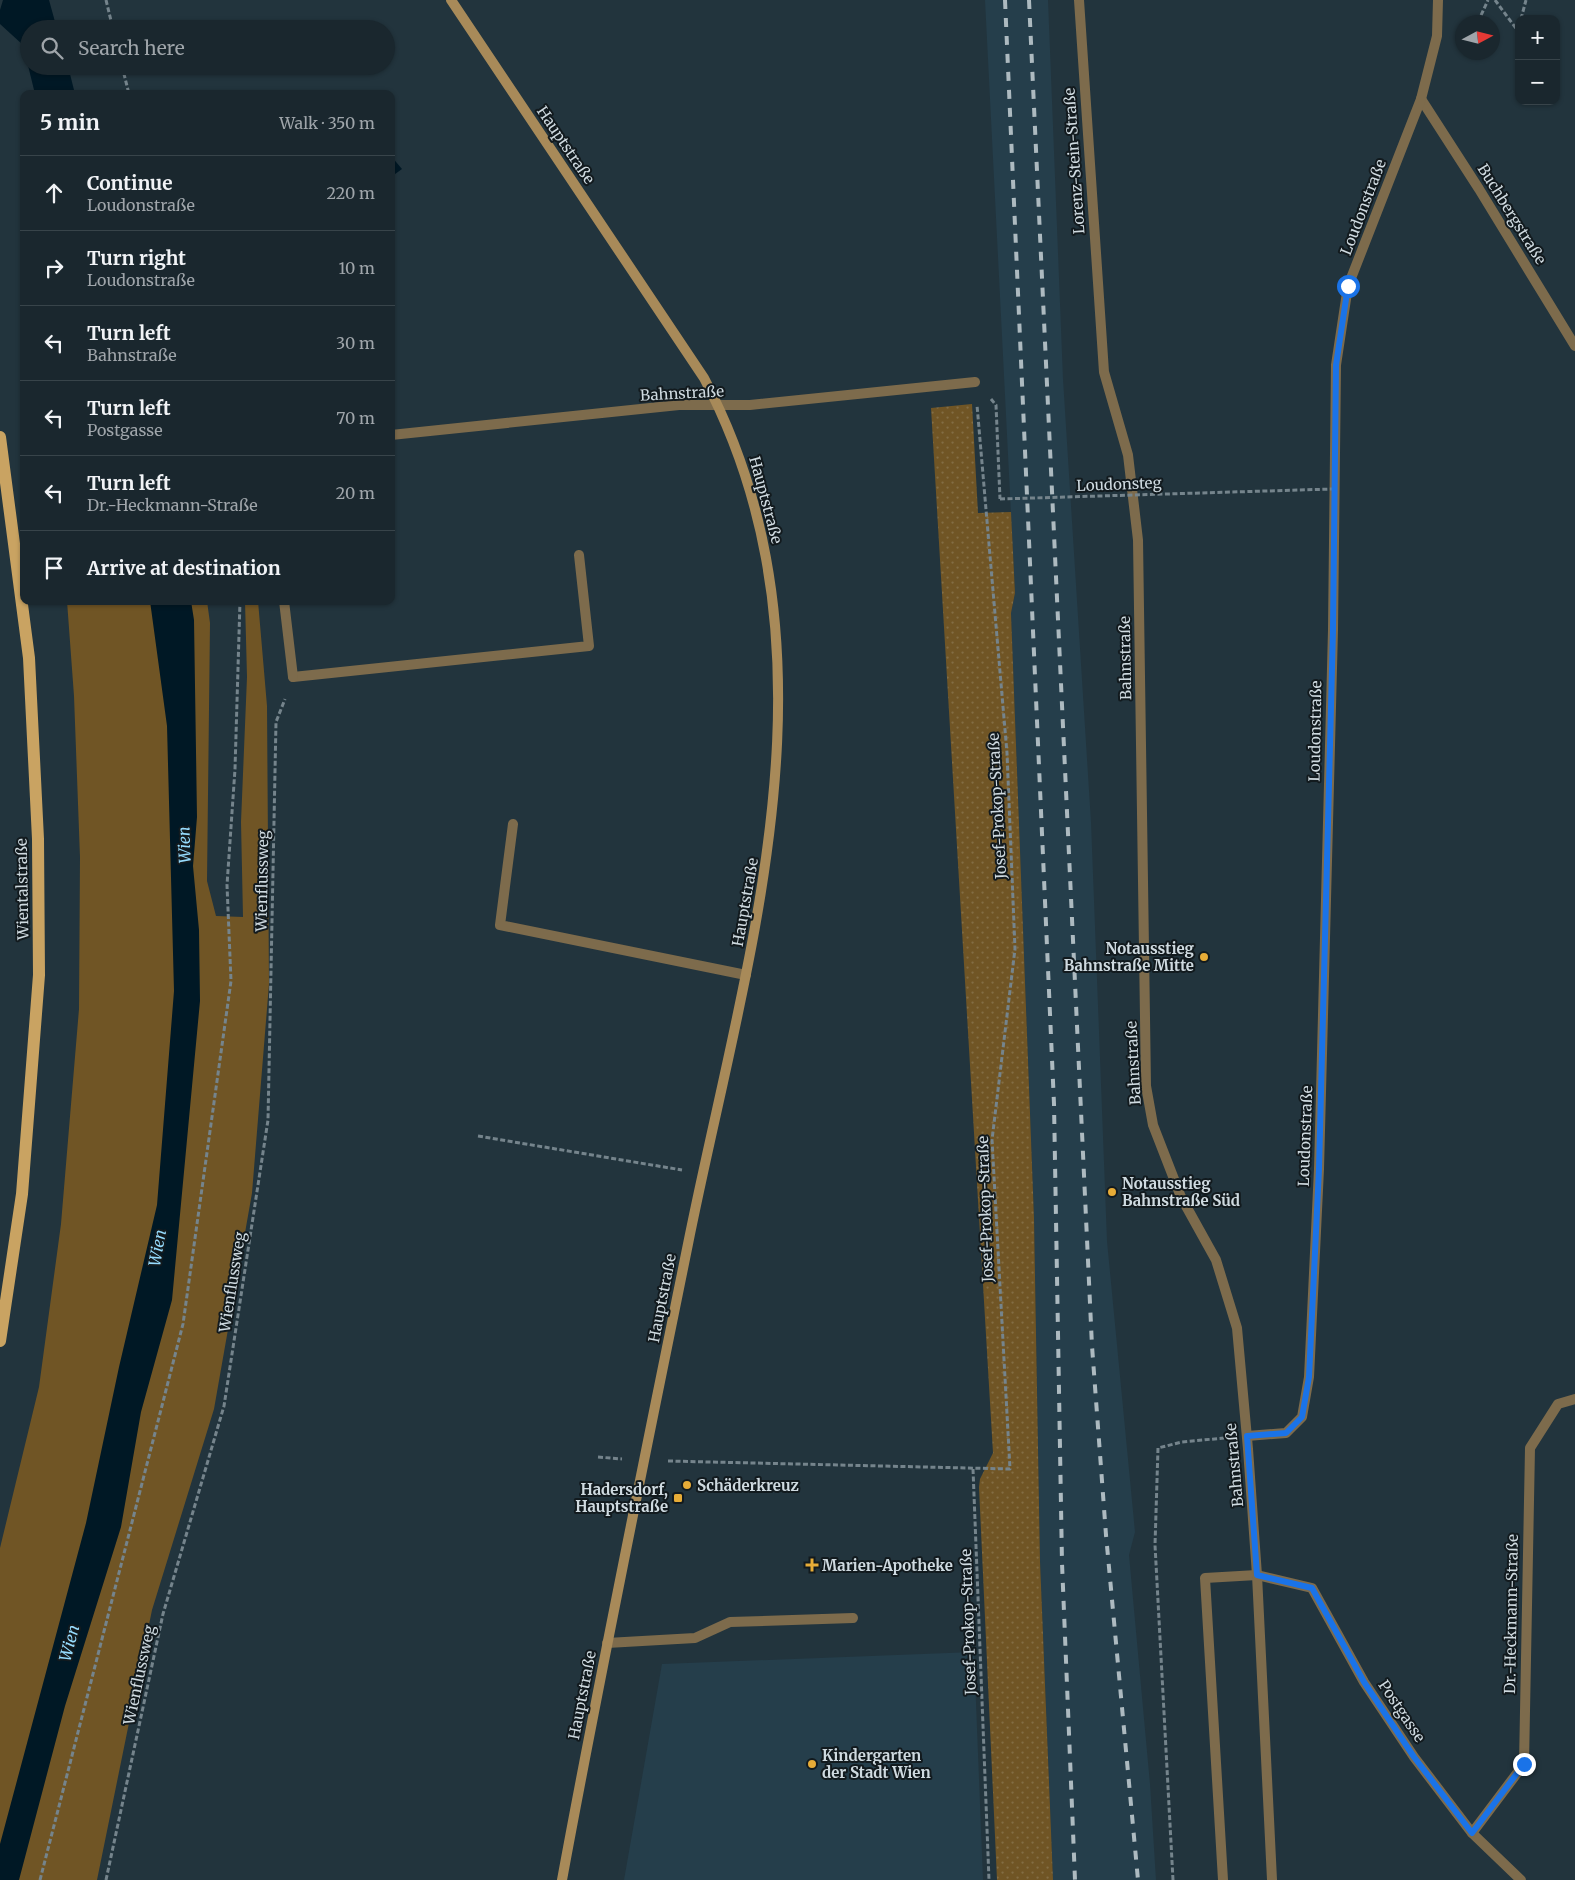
<!DOCTYPE html>
<html lang="en">
<head>
<meta charset="utf-8">
<style>
  body { margin:0; font-family:Merriweather,serif; background:#27333a; color:#f1f3f6 }
  .controls { position:absolute; right:15px; top:15px; display:grid; overflow:hidden; border-radius:10px; box-shadow:0 1px 4px #0004 }
  .controls button { width:45px; height:45px; display:grid; place-items:center; padding:0; border:0; border-bottom:1px solid #38444a; background:#1a272e; color:#f1f3f6; font:25px sans-serif }
  .compass { position:absolute; left:1455px; top:15px; width:45px; height:45px; border-radius:50%; background:#1a272e; box-shadow:0 1px 4px #0004; rotate:83deg }
  .stop { position:absolute; width:15px; height:15px; margin:-11px; border:4px solid #1a73e8; border-radius:50%; background:#fff }
  .stop.end { background:#1a73e8; border-color:#fff; box-shadow:0 1px 5px #0008 }
  .list { margin:0; padding:0; list-style:none }
  h2 { display:flex; justify-content:space-between; align-items:center; height:65px; margin:0; padding:0 20px; font-size:21px }
  h2 small { font-size:16px; font-weight:400; color:#9fa5aa }
  .list li { display:grid; grid-template-columns:32px 1fr auto; gap:15px; align-items:center; box-sizing:border-box; height:75px; padding:0 20px; border-top:1px solid #38444a }
  .list b { display:block; font-size:19px; white-space:nowrap }
  .list p { margin:0; font-size:16px; white-space:nowrap; color:#9fa5aa }
  .list em { font-size:16px; font-style:normal; color:#9fa5aa }
  .icon { flex:none; width:28px; height:28px; fill:none; stroke:currentColor; stroke-width:2; stroke-linecap:round; stroke-linejoin:round }
  .map { position:relative; flex:none; width:1575px; height:1880px; overflow:hidden }
  .search { position:absolute; background:#1a272e; box-shadow:0 1px 4px #0004; left:20px; top:20px; width:375px; height:55px; display:flex; align-items:center; gap:12px; box-sizing:border-box; padding:0 18px; border-radius:28px; color:#9fa5aa; font-size:19px }
  .panel { position:absolute; background:#1a272e; box-shadow:0 1px 4px #0004; left:20px; top:90px; width:375px; height:515px; border-radius:10px }
  .map>svg:first-child { display:block }
</style>
</head>
<body>
<div class="map">
<svg width="1575" height="1880" viewBox="0 0 1575 1880">
  <defs>
    <pattern id="park-dots" width="8" height="8" patternUnits="userSpaceOnUse" patternTransform="scale(1.25)"><rect width="8" height="8" fill="#705525"/><path d="M2 2h.1M6 6h.1" fill="none" stroke="#836d44" stroke-width="1.8" stroke-linecap="round"/></pattern>
  </defs>
  <rect width="100%" height="100%" fill="#22343d"/>
  <g fill="#253e4b">
    <path d="M985,0H1048L1063,379L1091,822L1107,1241L1135,1532L1129,1555L1150,1784L1156,1880H1053L1040,1561L1034,1218L1011,613L1015,593Z"/>
    <path d="M974,1652L983,1880H624L662,1664Z"/>
  </g>
  <path fill="#705525" d="M67,601H207L210,623L207,881L216,916L243,917L241,822L247,677L245,601H258L267,706L269,984L252,1193L214,1409L152,1610L97,1880H0V1548L39,1387L61,1224L79,1009L80,857L74,696Z"/>
  <path fill="url(#park-dots)" d="M972,404L978,513L1011,512L1015,593L1011,613L1034,1218L1040,1561L1053,1880H997L979,1487L980,1479L993,1453L931,408Z"/>
  <g fill="#001825">
    <path d="M3,0H49L57,29H29V66H68L75,94H35L23,45L0,24V10Z"/>
    <path d="M391,156L402,169L391,177Z"/>
    <path d="M150,601H191L194,620L197,817L193,866L199,930L200,1001L172,1300L141,1412L121,1527L65,1706L19,1880H0V1844L86,1523L119,1367L157,1205L174,991L167,726Z"/>
  </g>
  <g fill="none" stroke-linecap="round" stroke-linejoin="round">
    <g stroke="#75848c" stroke-width="3" stroke-dasharray="5 2.5" stroke-linecap="butt">
      <path d="M106,0L113,29"/>
      <path d="M1495,0L1518,31L1519,26"/>
      <path d="M1521,19L1526,0"/>
      <path d="M1478,22L1488,0"/>
      <path d="M122,66L129,94"/>
      <path d="M991,399L996,405L1000,499"/>
      <path d="M478,1136L682,1170"/>
      <path d="M598,1457L622,1459"/>
      <path d="M668,1461L1010,1469L992,1140L1015,949L1007,753L977,405"/>
      <path d="M973,1469L989,1880"/>
      <path d="M40,1880L183,1324L231,981L227,885L235,769L240,601"/>
      <path d="M106,1880L163,1614L224,1406L268,1120L276,722L285,699"/>
      <path d="M1173,1880L1155,1545L1158,1448L1182,1442L1224,1438"/>
    </g>
    <g stroke="#7d6b4c" stroke-width="10">
      <path d="M293,677L589,646L579,555"/>
      <path d="M513,824L500,925L746,975"/>
      <path d="M607,1643L695,1638L730,1622L853,1618"/>
      <path d="M1223,1880L1205,1578L1257,1575"/>
    </g>
    <g stroke="#7d6b4c" stroke-width="10">
      <path d="M1079,0L1104,372L1128,455L1138,540L1146,1086L1153,1125L1181,1197L1216,1260L1237,1328L1248,1449L1257,1575L1272,1880"/>
      <path d="M1421,99L1479,189L1575,346"/>
      <path d="M391,435L679,405H750L975,382"/>
      <path d="M284,601L293,677"/>
      <path d="M1247,1436L1286,1433L1302,1417L1309,1377L1319,1169L1333,630L1336,365L1348,286L1421,99L1437,36L1438,0"/>
      <path d="M1257,1575L1312,1588L1364,1682L1414,1757L1472,1833L1521,1880"/>
      <path d="M1472,1833L1524,1764L1530,1448L1558,1404L1575,1399"/>
    </g>
    <path stroke="#a88a59" stroke-width="10" d="M451,0L704,378C850,655 745,959 688,1244C645,1456 601,1668 562,1880"/>
    <path stroke="#c9a362" stroke-width="12" d="M0,437L29,658L38,839L39,975L22,1194L0,1341"/>
    <g stroke="#adbac0" stroke-width="4" stroke-dasharray="9 9" stroke-linecap="butt">
      <path d="M1005,0L1054,1104L1062,1563L1075,1880"/>
      <path d="M1029,0L1092,1346L1106,1535L1138,1880"/>
    </g>
    <path stroke="#75848c" stroke-width="3" stroke-dasharray="5 2.5" stroke-linecap="butt" d="M1000,499L1333,489"/>
  </g>
  <g fill="none" stroke-linecap="round" stroke-linejoin="round">
    <path stroke="#1a73e8" stroke-width="6" d="M1348,286L1336,365L1333,630L1319,1169L1309,1377L1302,1417L1286,1433L1247,1436L1257,1575L1312,1588L1364,1682L1414,1757L1472,1833L1524,1764"/>
  </g>
  <g fill="#e7ac37" stroke="#121a1e" stroke-width="2">
    <circle cx="1204" cy="957" r="5"/>
    <circle cx="1112" cy="1192" r="5"/>
    <circle cx="687" cy="1485" r="5"/>
    <rect x="673" y="1493" width="10" height="10" rx="2.5"/>
    <path d="M809.5 1557.5h5v5h5v5h-5v5h-5v-5h-5v-5h5z"/>
    <circle cx="812" cy="1764" r="5"/>
  </g>
  <g text-anchor="middle" dominant-baseline="central" stroke-width="4" stroke-linejoin="round" paint-order="stroke">
    <g font-size="15" fill="#cfdae0" stroke="#121a1e">
      <text transform="translate(566 145) rotate(56)">Hauptstraße</text>
      <text transform="translate(1074 161) rotate(-94)">Lorenz-Stein-Straße</text>
      <text transform="translate(1363 207) rotate(-69)">Loudonstraße</text>
      <text transform="translate(1512 214) rotate(58)">Buchbergstraße</text>
      <text transform="translate(682 393) rotate(-3)">Bahnstraße</text>
      <text transform="translate(1119 484) rotate(-2)">Loudonsteg</text>
      <text transform="translate(766 500) rotate(75)">Hauptstraße</text>
      <text transform="translate(1125 658) rotate(-91)">Bahnstraße</text>
      <text transform="translate(1315 731) rotate(-89)">Loudonstraße</text>
      <text transform="translate(997 806) rotate(-93)">Josef-Prokop-Straße</text>
      <text transform="translate(262 881) rotate(-89)">Wienflussweg</text>
      <text transform="translate(22 889) rotate(-91)">Wientalstraße</text>
      <text transform="translate(745 902) rotate(-80)">Hauptstraße</text>
      <text transform="translate(1133 1063) rotate(-93)">Bahnstraße</text>
      <text transform="translate(1305 1136) rotate(-88)">Loudonstraße</text>
      <text transform="translate(985 1209) rotate(-92)">Josef-Prokop-Straße</text>
      <text transform="translate(232 1282) rotate(-81)">Wienflussweg</text>
      <text transform="translate(662 1298) rotate(-79)">Hauptstraße</text>
      <text transform="translate(1234 1465) rotate(-95)">Bahnstraße</text>
      <text transform="translate(1511 1614) rotate(-89)">Dr.-Heckmann-Straße</text>
      <text transform="translate(968 1622) rotate(-92)">Josef-Prokop-Straße</text>
      <text transform="translate(139 1675) rotate(-78)">Wienflussweg</text>
      <text transform="translate(582 1695) rotate(-79)">Hauptstraße</text>
      <text transform="translate(1402 1711) rotate(56)">Postgasse</text>
    </g>
    <g font-size="15" font-weight="bold" fill="#cfdae0" stroke="#121a1e" text-anchor="start">
      <text x="1194" y="948" text-anchor="end">Notausstieg<tspan x="1194" dy="17">Bahnstraße Mitte</tspan></text>
      <text x="1122" y="1183">Notausstieg<tspan x="1122" dy="17">Bahnstraße Süd</tspan></text>
      <text x="697" y="1485">Schäderkreuz</text>
      <text x="668" y="1489" text-anchor="end">Hadersdorf,<tspan x="668" dy="17">Hauptstraße</tspan></text>
      <text x="822" y="1565">Marien-Apotheke</text>
      <text x="822" y="1755">Kindergarten<tspan x="822" dy="17">der Stadt Wien</tspan></text>
    </g>
    <g font-size="16" font-style="italic" fill="#96dcfe" stroke="#121a1e">
      <text transform="translate(184 845) rotate(-92)">Wien</text>
      <text transform="translate(157 1248) rotate(-80)">Wien</text>
      <text transform="translate(69 1643) rotate(-75)">Wien</text>
    </g>
  </g>
</svg>
<div class="controls">
<button>+</button>
<button>−</button>
</div>
<svg class="compass" viewBox="-18 -18 36 36"><path d="M0-13l5 13h-10z" fill="#e53935"/><path d="M0 13l5-13h-10z" fill="#9fa5aa"/></svg>
<div class="stop" style="left:1348px;top:286px"></div>
<div class="stop end" style="left:1524px;top:1764px"></div>
<div class="search"><svg class="icon" aria-label="search" viewBox="0 0 24 24"><circle cx="10" cy="10" r="6"/><path d="M15 15l6 6"/></svg>Search here</div>
<section class="panel">
<h2>5 min<small>Walk · 350 m</small></h2>
<ul class="list">
<li><svg class="icon" aria-label="ahead" viewBox="0 0 24 24"><path d="M12 20V5M6 11l6-6 6 6"/></svg><div><b>Continue</b><p>Loudonstraße</p></div><em>220 m</em></li>
<li><svg class="icon" aria-label="right" viewBox="0 0 24 24"><path d="M7 20v-9h11M14 6l5 5-5 5"/></svg><div><b>Turn right</b><p>Loudonstraße</p></div><em>10 m</em></li>
<li><svg class="icon" aria-label="left" viewBox="0 0 24 24"><path d="M17 20v-9H6M10 6l-5 5 5 5"/></svg><div><b>Turn left</b><p>Bahnstraße</p></div><em>30 m</em></li>
<li><svg class="icon" aria-label="left" viewBox="0 0 24 24"><path d="M17 20v-9H6M10 6l-5 5 5 5"/></svg><div><b>Turn left</b><p>Postgasse</p></div><em>70 m</em></li>
<li><svg class="icon" aria-label="left" viewBox="0 0 24 24"><path d="M17 20v-9H6M10 6l-5 5 5 5"/></svg><div><b>Turn left</b><p>Dr.-Heckmann-Straße</p></div><em>20 m</em></li>
<li><svg class="icon" aria-label="arrive" viewBox="0 0 24 24"><path d="M6 21V4h12l-3 4 3 4H6"/></svg><div><b>Arrive at destination</b></div></li>
</ul>
</section>
</div>
</body>
</html>
